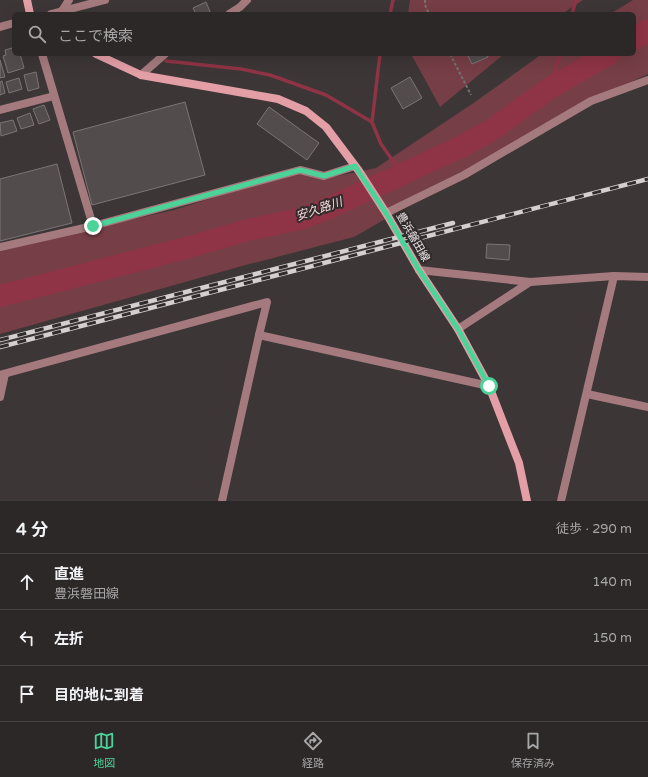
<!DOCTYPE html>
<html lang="ja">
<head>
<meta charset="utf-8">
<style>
  body { margin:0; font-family:"Varela Round","Noto Sans JP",sans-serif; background:#353030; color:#f1f3f6 }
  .stop { position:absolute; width:12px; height:12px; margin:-9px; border:3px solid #4cd39a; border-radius:50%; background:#fff }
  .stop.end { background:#4cd39a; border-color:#fff; box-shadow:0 1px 4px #0008 }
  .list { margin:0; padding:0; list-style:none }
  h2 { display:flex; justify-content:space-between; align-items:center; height:52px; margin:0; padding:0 16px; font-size:17px }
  h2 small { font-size:13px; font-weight:400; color:#a7a6a8 }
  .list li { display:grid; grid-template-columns:26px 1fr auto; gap:12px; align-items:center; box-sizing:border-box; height:56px; padding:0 16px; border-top:1px solid #484445 }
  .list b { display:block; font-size:15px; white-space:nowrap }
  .list p { margin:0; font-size:13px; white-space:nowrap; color:#a7a6a8 }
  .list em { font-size:13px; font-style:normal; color:#a7a6a8 }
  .icon { flex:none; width:22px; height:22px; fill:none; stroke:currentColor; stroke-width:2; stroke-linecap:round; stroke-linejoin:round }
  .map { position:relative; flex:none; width:648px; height:501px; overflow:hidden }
  .search { position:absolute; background:#2d2828; box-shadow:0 4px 16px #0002; left:12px; right:12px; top:12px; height:44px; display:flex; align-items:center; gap:10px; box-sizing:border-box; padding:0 14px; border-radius:6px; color:#a7a6a8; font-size:15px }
  .sheet { height:220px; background:#2d2828 }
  nav { display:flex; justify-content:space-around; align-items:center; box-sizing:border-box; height:56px; border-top:1px solid #484445; background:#2d2828; font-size:11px; color:#a7a6a8 }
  nav a { display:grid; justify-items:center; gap:2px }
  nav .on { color:#4cd39a }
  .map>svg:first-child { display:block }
</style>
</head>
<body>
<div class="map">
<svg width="648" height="501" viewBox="0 0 648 501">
  <rect width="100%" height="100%" fill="#3c3636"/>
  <g fill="#763e46">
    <path d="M410,0H583L562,14H408Z"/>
    <path d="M633,0H648V74L595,99L354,237L242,266L0,334V249L174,210L300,170L323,179L376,168L475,102L542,54H634V14H610Z"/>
    <path d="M411,54H504L440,107Z"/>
  </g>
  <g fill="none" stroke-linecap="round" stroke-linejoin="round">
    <g stroke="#8e3446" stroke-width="3.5">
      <path d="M390,14L393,0"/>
      <path d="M572,14L576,0"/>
      <path d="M380,54L372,122L381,144L403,175"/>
      <path d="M166,61L241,69L270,75L326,95L372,122"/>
      <path d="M550,88L560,54"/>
    </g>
    <g stroke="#8e3446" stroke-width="22">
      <path d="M634,39L648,30"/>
      <path d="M0,296L186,248L248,230L300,219L324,210L461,147L490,131L550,88L609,54"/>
    </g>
  </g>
  <g fill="#534c4c" stroke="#7c7576">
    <path d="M206,2L211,14H196L193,8Z"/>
    <path d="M12,48L14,54H20L24,68L8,73L3,56L6,55L5,50Z"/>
    <path d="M467,54H486L488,57L472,64Z"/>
    <path d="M0,60L5,77L0,78Z"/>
    <path d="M36,72L39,88L28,91L24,75Z"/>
    <path d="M410,77L422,98L403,109L391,88Z"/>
    <path d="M19,78L22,89L9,93L6,82Z"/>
    <path d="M2,81L5,93L0,95V82Z"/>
    <path d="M185,102L205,175L92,205L73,132Z"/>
    <path d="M44,105L50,120L39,124L33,109Z"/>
    <path d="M269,107L319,143L307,160L257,124Z"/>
    <path d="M30,113L34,125L21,129L17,118Z"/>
    <path d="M13,120L17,131L1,136L0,123Z"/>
    <path d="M57,164L72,223L0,241V179Z"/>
    <path d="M487,244L510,245L509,260L486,258Z"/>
  </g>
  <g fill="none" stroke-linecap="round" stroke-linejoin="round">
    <g stroke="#757070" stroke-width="2" stroke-dasharray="3 2" stroke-linecap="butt">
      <path d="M425,0V5L429,14"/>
      <path d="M450,54L471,95"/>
    </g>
    <g stroke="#a57a7e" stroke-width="8">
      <path d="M62,11L69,0"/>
      <path d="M229,14L240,7L247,0"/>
      <path d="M42,54L93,226"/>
      <path d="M141,75L165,54"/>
      <path d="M0,110L54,96"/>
      <path d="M386,213L464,175L591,101L648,80"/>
      <path d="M0,247L93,226L300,170L324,176L355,166"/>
      <path d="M458,329L530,282"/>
      <path d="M0,375L267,302L259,335L489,386"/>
      <path d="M587,394L648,407"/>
      <path d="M561,501L614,276"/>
    </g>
    <g stroke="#a57a7e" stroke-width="8">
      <path d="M51,14L105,0"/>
      <path d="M0,27L14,23"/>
      <path d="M419,270L530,282L614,276L648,277"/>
      <path d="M0,397L5,374"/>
      <path d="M222,501L259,335"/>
    </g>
    <g stroke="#e39ea6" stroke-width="8">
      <path d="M27,0L30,14"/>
      <path d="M96,54L141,75L278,99L306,111L326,127L359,171L386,213L419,270L458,329L489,386L519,463L527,501"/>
    </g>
    <defs>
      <g id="rail">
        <path d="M0,340L453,223"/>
        <path d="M0,347L648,179"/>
      </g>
    </defs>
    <use href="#rail" stroke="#d4d0d0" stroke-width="4.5"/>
    <use href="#rail" stroke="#322b2c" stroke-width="3" stroke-dasharray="9" stroke-linecap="butt"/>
  </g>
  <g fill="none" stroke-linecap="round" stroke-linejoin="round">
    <path stroke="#4cd39a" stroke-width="5" d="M93,226L300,170L324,176L355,166L386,213L419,270L458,329L489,386"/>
  </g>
  <g text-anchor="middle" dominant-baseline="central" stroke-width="4" stroke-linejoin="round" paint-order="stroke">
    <g font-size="11" fill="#eae6e6" stroke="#322b2c">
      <text transform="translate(413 237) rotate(60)">豊浜磐田線</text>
    </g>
    <g font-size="12" font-style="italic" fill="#f7dbde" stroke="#322b2c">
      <text transform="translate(319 209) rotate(-19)">安久路川</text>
    </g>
  </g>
</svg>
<div class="stop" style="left:489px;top:386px"></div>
<div class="stop end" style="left:93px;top:226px"></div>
<div class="search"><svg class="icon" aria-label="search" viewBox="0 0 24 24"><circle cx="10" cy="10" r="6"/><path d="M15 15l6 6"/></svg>ここで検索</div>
</div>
<section class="sheet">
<h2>4 分<small>徒歩 · 290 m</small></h2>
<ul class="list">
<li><svg class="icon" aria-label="ahead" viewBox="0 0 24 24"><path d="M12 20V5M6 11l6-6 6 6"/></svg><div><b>直進</b><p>豊浜磐田線</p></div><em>140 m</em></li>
<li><svg class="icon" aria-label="left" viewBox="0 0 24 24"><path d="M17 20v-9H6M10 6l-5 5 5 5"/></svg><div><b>左折</b></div><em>150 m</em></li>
<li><svg class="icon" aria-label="arrive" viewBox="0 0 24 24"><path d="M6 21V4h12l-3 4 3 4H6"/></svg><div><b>目的地に到着</b></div></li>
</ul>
</section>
<nav>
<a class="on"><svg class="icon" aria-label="map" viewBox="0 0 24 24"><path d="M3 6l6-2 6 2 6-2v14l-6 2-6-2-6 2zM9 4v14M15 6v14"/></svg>地図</a>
<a><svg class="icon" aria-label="directions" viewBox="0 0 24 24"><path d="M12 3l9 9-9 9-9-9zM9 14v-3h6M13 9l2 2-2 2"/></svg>経路</a>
<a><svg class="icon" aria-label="saved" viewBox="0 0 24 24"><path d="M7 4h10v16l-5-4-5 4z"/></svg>保存済み</a>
</nav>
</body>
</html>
